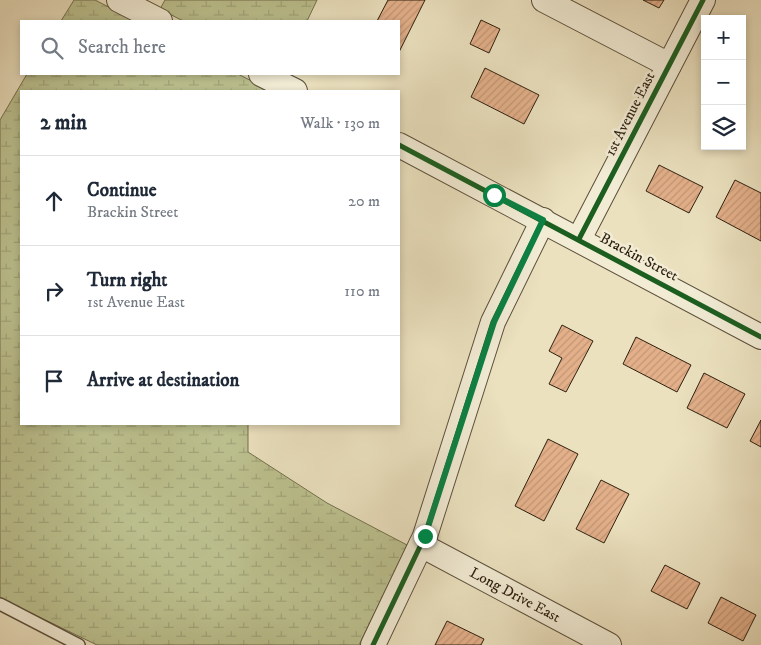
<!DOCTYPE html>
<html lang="en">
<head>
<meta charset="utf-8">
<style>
  body { margin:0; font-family:"IM FELL DW Pica",serif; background:#f2f2f3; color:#1f2937 }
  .controls { position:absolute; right:15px; top:15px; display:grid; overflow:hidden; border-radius:0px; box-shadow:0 2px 8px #0003 }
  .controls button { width:45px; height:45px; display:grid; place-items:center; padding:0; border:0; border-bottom:1px solid #e0e1e3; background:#fff; color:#1f2937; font:25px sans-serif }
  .stop { position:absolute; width:15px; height:15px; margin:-11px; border:4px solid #0b8043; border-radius:50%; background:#fff }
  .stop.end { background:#0b8043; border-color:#fff; box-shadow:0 1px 5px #0008 }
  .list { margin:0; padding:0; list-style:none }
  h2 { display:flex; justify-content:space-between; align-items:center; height:65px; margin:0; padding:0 20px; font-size:21px }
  h2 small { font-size:16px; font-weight:400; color:#747a83 }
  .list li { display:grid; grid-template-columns:32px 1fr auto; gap:15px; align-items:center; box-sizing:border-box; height:90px; padding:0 20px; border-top:1px solid #e0e1e3 }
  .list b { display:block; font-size:19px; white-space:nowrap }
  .list p { margin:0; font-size:16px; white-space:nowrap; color:#747a83 }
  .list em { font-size:16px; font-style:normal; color:#747a83 }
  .icon { flex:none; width:28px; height:28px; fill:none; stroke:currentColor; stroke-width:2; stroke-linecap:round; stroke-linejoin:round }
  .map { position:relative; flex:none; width:761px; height:645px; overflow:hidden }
  .search { position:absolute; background:#fff; box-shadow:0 2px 8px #0003; left:20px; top:20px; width:380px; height:55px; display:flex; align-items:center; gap:12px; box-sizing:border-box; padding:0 18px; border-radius:0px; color:#747a83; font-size:19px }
  .panel { position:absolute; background:#fff; box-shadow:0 2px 8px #0003; left:20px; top:90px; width:380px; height:335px; border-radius:0px }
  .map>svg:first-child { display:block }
</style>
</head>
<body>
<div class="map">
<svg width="761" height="645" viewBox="0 0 761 645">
  <defs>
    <pattern id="wetland-marsh" width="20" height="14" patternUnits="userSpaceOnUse" patternTransform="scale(1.25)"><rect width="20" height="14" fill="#bcc18f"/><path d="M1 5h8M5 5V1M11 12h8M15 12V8" fill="none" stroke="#a2a57a"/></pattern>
    <pattern id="building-hatch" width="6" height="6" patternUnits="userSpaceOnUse" patternTransform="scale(1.25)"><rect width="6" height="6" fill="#e3b08a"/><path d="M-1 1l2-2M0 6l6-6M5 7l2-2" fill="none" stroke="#c39776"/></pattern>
  </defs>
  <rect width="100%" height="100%" fill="#ebe1bf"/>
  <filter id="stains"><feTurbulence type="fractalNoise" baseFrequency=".004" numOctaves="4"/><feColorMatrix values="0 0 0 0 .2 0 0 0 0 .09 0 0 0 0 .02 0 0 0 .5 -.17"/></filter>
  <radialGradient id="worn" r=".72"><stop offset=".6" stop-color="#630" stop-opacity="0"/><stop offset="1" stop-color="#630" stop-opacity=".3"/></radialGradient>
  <g fill="url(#wetland-marsh)" stroke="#74704f">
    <path d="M74,0H95L136,21H61Z"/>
    <path d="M165,0H317L307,21H183L160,9Z"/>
    <path d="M27,74H238L271,91H21V424H248V452L327,503L407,545L359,645H97L0,598V120Z"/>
  </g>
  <g fill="url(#building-hatch)" stroke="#2d1f0f">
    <path d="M388,0H425L399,52V21H377Z"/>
    <path d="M643,0H664L659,8Z"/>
    <path d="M481,20L500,29L489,53L470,44Z"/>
    <path d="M485,68L539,95L524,124L471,97Z"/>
    <path d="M659,165L703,187L689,213L646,191Z"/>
    <path d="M735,180L761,193V241L716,217Z"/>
    <path d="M562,325L593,341L566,392L549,384L562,358L549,351Z"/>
    <path d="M636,337L691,365L677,392L623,364Z"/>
    <path d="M704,373L745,394L727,428L687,408Z"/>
    <path d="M761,420V447L750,441Z"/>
    <path d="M548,439L578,454L544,521L515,506Z"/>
    <path d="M601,480L629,494L604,543L576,529Z"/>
    <path d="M665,565L700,583L687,609L651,591Z"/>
    <path d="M721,597L756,615L743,641L708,623Z"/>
    <path d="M447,621L484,639L481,645H435Z"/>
  </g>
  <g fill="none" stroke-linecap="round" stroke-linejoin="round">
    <defs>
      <path id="lane" d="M0,604L79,645"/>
      <g id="street">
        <path d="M119,0L160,21"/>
        <path d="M544,0L669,65"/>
        <path d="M261,74L295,91"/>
        <path d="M399,145L761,337"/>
        <path d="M579,239L703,0"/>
        <path d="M421,545L609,645"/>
        <path d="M373,645L425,536L493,322L543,220"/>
      </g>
    </defs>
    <use href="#lane" stroke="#5c503b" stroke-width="14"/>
    <use href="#street" stroke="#5c503b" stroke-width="26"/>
    <use href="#lane" stroke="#f2ecd5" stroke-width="11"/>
    <use href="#street" stroke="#f2ecd5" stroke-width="24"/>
    <defs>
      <g id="cycleway">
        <path d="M399,145L761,337"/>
        <path d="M579,239L703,0"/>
        <path d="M373,645L425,536L493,322L543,220"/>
      </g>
    </defs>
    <use href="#cycleway" stroke="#f2ecd5" stroke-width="8"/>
    <use href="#cycleway" stroke="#1b5e20" stroke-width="5"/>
  </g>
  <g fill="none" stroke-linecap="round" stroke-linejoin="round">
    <path stroke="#0b8043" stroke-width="6" d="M425,536L494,322L543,220L494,195"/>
  </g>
  <g text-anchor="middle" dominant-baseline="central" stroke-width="5" stroke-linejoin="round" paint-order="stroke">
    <g font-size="15" fill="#2d1f0f" stroke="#f2ecd5">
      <text transform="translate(630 114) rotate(-63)">1st Avenue East</text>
      <text transform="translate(639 257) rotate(28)">Brackin Street</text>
      <text transform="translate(515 595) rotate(28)">Long Drive East</text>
    </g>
  </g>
  <rect width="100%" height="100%" filter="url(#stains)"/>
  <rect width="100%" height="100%" fill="url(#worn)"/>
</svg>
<div class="controls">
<button>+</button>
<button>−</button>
<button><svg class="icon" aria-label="layers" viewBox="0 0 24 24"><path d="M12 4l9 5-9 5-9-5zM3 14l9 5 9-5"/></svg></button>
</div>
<div class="stop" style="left:494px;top:195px"></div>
<div class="stop end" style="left:425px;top:536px"></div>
<div class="search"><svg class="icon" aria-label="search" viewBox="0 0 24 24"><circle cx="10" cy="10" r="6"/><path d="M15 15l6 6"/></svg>Search here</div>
<section class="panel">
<h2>2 min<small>Walk · 130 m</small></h2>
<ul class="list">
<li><svg class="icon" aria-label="ahead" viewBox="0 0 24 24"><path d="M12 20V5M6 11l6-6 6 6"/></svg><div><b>Continue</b><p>Brackin Street</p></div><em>20 m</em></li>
<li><svg class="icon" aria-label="right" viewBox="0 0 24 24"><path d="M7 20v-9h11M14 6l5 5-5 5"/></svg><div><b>Turn right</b><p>1st Avenue East</p></div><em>110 m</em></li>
<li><svg class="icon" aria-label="arrive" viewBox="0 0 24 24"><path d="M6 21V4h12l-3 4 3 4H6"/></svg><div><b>Arrive at destination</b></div></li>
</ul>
</section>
</div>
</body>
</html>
